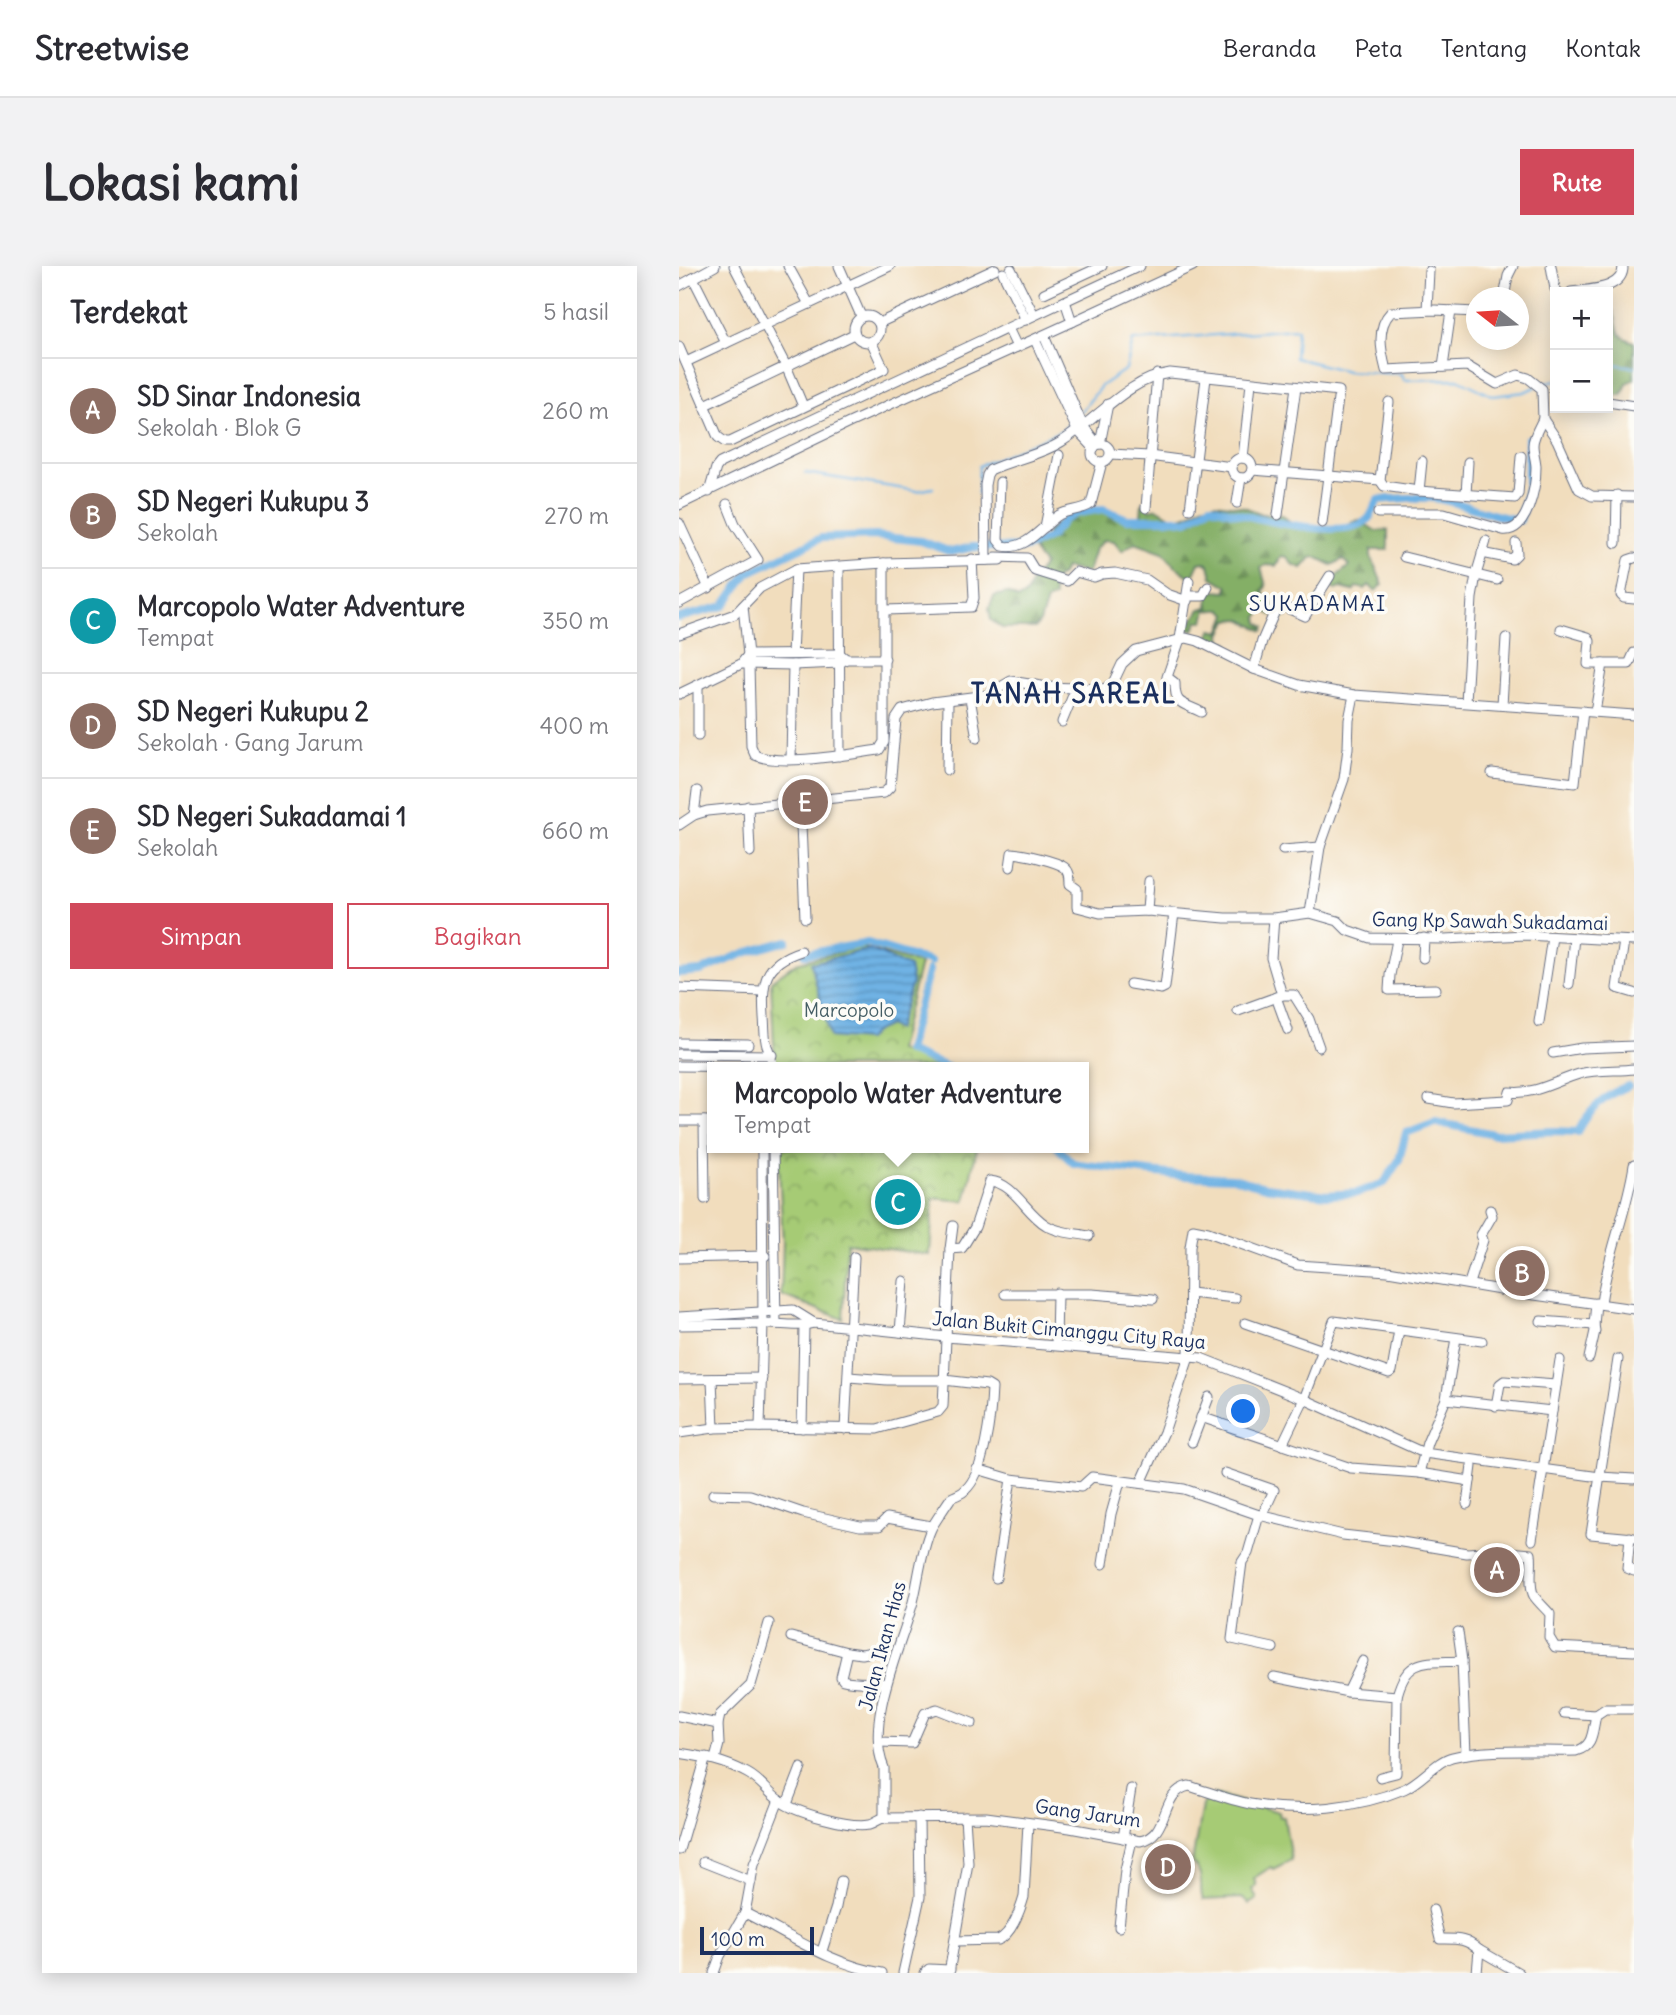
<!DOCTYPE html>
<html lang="id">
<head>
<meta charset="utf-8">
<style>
  body { margin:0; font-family:Delius,sans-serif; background:#f2f2f3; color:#2b2b33 }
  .controls { position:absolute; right:21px; top:21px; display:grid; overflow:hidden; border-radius:0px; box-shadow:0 4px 18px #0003 }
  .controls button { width:63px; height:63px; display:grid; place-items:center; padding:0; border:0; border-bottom:2px solid #e1e1e2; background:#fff; color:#2b2b33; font:35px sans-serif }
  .compass { position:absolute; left:787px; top:21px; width:63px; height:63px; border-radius:50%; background:#fff; box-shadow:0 4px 18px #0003; rotate:287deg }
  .scale { position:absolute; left:21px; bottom:18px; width:114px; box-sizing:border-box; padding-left:7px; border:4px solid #1b2f5e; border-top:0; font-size:19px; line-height:24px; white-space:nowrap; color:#1b2f5e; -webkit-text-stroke:5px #fdfcf7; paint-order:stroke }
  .you { position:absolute; left:565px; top:1146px; width:24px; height:24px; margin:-18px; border:5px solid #fff; border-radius:50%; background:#1a73e8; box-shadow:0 0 0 10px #1a73e833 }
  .badge { display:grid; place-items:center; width:46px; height:46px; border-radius:50%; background:#d1495b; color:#fff; font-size:23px; font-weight:700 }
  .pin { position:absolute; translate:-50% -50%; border:4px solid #fff; box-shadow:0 2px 7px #0006 }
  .popup { position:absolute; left:28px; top:796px; width:382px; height:91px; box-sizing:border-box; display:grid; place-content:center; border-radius:0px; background:#fff; filter:drop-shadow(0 2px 5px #0005); font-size:23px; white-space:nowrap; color:#7c7c81 }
  .popup b { font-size:26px; color:#2b2b33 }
  .popup::after { content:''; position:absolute; left:50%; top:100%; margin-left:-14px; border:14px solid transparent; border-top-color:#fff }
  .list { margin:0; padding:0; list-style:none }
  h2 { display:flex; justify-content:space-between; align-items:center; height:91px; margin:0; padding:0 28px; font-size:30px }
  h2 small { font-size:23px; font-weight:400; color:#7c7c81 }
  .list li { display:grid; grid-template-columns:46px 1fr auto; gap:21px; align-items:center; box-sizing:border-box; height:105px; padding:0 28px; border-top:2px solid #e1e1e2 }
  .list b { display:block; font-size:26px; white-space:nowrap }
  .list p { margin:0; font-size:23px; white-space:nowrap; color:#7c7c81 }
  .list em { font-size:23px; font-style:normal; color:#7c7c81 }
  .actions { display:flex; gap:14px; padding:21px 28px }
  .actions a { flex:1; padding:16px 0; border:2px solid #d1495b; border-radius:0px; text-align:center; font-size:24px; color:#d1495b }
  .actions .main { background:#d1495b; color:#fff }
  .map { position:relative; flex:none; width:955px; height:1707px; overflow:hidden; border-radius:0px }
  header { display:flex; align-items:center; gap:42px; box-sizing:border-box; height:98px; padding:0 35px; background:#fff; border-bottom:2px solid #e1e1e2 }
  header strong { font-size:33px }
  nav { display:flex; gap:38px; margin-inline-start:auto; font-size:24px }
  .intro { display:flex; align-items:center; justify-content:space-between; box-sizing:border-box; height:168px; padding:0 42px }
  h1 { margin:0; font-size:49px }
  .button { padding:18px 32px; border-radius:0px; background:#d1495b; color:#fff; font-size:24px; font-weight:700 }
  main { display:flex; gap:42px; padding:0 42px }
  aside { flex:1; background:#fff; border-radius:0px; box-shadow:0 4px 18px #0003 }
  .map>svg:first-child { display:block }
</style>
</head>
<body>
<header>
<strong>Streetwise</strong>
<nav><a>Beranda</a><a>Peta</a><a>Tentang</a><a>Kontak</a></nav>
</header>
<div class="intro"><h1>Lokasi kami</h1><a class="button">Rute</a></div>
<main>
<aside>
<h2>Terdekat<small>5 hasil</small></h2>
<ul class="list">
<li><span class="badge" style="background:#8d6e63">A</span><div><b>SD Sinar Indonesia</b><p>Sekolah · Blok G</p></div><em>260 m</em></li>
<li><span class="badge" style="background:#8d6e63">B</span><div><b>SD Negeri Kukupu 3</b><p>Sekolah</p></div><em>270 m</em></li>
<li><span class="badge" style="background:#0f9aa8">C</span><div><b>Marcopolo Water Adventure</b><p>Tempat</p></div><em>350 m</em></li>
<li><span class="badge" style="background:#8d6e63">D</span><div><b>SD Negeri Kukupu 2</b><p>Sekolah · Gang Jarum</p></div><em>400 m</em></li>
<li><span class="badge" style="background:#8d6e63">E</span><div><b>SD Negeri Sukadamai 1</b><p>Sekolah</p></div><em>660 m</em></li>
</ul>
<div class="actions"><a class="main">Simpan</a><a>Bagikan</a></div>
</aside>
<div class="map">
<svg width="955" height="1707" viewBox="0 0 955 1707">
  <defs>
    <pattern id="forest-firs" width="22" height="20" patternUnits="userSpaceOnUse" patternTransform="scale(1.75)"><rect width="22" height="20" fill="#84af66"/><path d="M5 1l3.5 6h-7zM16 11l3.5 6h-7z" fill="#6b8f57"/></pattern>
    <pattern id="park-crowns" width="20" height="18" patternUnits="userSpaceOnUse" patternTransform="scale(1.75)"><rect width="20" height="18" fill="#a6cb75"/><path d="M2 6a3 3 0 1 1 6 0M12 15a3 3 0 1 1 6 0" fill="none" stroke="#86a563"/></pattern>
    <pattern id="water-rules" width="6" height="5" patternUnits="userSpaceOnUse" patternTransform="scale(1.75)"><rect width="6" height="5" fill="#6fb2e4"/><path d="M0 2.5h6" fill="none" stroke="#5a91bc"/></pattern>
  </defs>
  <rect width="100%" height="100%" fill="#fdfcf7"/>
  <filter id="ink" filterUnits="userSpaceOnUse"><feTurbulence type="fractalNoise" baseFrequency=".0143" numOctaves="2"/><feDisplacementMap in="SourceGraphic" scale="14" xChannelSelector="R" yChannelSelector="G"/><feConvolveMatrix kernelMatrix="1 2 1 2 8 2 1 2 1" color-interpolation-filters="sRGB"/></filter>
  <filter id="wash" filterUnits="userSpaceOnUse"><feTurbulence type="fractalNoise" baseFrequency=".00686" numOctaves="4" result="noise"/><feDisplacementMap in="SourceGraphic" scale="28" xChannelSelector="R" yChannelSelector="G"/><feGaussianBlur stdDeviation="1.57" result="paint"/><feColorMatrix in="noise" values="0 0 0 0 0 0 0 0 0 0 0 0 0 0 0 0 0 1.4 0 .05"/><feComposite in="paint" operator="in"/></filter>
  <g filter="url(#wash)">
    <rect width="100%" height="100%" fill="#f1ddbd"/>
    <path fill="#a6cb75" stroke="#607d6a" stroke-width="2" d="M535,1528L600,1546L601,1551H605L612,1594L594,1603L592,1601L575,1612L577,1620L573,1623L578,1633L570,1638L563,1632L524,1634C519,1621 527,1610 513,1597L523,1539L527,1533H534Z"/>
    <g fill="url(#forest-firs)" stroke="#506f62" stroke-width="2">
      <path d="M929,42L934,45C941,60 933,69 955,76V113L948,117L943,129H935L929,123Z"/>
      <path d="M463,237L472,244L478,242L496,253L510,248L523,240L536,237L565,241L583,248L603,249C613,260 633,266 646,259L664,265L673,256L680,254L697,265L709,264V284H692V291L704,319L696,325L690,319L686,323L677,321L674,325L662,322L656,324L652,321V315L670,300L664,293L653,299L637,291L632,292L623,302L613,298L608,291L602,290L597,300L587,299L582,302L587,320L584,326L590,336L610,343V348L608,351L593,349L584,344L579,351L580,357L586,361L584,365L562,353L549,354L542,369L543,375L550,377V381L528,373L533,364L541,366L548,348C543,340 536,346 528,344L525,355H519L515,364H509L505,359L508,354L513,356L521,343L529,341L530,329L535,325L548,326V320L533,311L530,299L525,296L520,297L515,308L510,310L496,300L484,286L456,276L443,285L435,275L425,274L416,283L409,306C400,306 394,302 386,302L382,310L377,312V319L374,323L375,331L368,335L361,356L356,362H323L312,354L310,342L315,330L328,327L339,333C351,328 348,323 354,313C357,307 362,305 365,298L357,289L354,283L365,276L369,265L379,256L411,243H431L440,253L457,255L462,251Z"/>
    </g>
    <g fill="url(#park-crowns)" stroke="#607d6a" stroke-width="2">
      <path d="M182,681L241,698L219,784L263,801H96L92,715L117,697Z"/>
      <path d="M99,882H298L286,935L254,932L251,989L168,977L164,1053L102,1029L104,977Z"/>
    </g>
    <path fill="url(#water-rules)" stroke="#4570a1" stroke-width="2" d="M191,683L230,701L233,717L218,764L210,759L195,766L188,774L151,771L132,697Z"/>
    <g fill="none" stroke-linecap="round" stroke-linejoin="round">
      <g stroke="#6fb2e4" stroke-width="2.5">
        <path d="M929,100L934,98L955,101"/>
        <path d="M863,119L876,114"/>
        <path d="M402,146L422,120L447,103L454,75L618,63L616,92L668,105L723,108L725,114L779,113L814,130L845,126L857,121"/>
        <path d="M126,207L238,225L254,222"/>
        <path d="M299,228L300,200L384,164L393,155"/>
      </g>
      <g stroke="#6fb2e4" stroke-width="8">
        <path d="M0,352L45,340L69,307L142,272L197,270L242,275L272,286L294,281L348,282L371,271L385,254L399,247L424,243L448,253H496L508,255L531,240C561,248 665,278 689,253C693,249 696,240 699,234C718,233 741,230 760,233C788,238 813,251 841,254L849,219V173"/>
        <path d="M126,688L189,677L252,696"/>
        <path d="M250,704L228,785L268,801"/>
        <path d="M0,707L22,705L66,687L108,675"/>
        <path d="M379,882L394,897L408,899L506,910L554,912L586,921L648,929L678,927L705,917L720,894L727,867L756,856L815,868L875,865L899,866C909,845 927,828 949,820"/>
      </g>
    </g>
  </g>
  <g filter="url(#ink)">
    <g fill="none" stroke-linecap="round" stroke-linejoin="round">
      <defs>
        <g id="street">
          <path d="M55,0L107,100L124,140"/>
          <path d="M109,0L130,38"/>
          <path d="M160,0L182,50"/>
          <path d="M872,0L876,23L879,26"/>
          <path d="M332,3L355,49"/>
          <path d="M324,7L347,54"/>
          <path d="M14,12L47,77"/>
          <path d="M0,20L36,0"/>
          <path d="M892,26C910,23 945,24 944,0"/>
          <path d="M365,27L423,0"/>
          <path d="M825,32L829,10L834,0"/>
          <path d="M386,35L461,0"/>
          <path d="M748,44L750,5"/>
          <path d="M797,46L756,44L712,46C697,61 702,85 707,104L788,100L818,118L839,109L849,112L863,123L864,153L878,174L900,223L913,230L955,231"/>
          <circle cx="188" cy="63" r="13"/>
          <path d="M393,56L514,0"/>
          <path d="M200,57L316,3"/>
          <path d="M365,70L404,160L416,175"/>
          <path d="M356,74L398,164L415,182"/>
          <path d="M0,81L39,171L46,176H51L205,103L192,75"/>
          <path d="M7,96L211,0"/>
          <path d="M764,101L772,45"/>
          <path d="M710,136L701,214L705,220L740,225L836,232L839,228L842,190"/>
          <path d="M929,136L955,140"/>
          <path d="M26,139L175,68"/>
          <circle cx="422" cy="187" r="9"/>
          <path d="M421,178L429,138"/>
          <path d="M432,188L470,190L553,201"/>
          <path d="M564,192L572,117"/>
          <circle cx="563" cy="202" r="10"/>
          <path d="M573,204L701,214"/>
          <path d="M321,216L319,274L324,280C347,285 363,260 380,249C390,243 403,245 412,238L423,196"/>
          <path d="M740,225L743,195"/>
          <path d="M30,226L37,202L41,197L386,35L393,56L338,81L329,62"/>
          <path d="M787,228L789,196"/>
          <path d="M558,237L562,212"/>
          <path d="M0,239L170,157L338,81"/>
          <path d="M467,242L478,108"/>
          <path d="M511,243L527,112"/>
          <path d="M699,247H765L824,264C849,267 857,220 857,201C857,194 854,187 854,179C854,171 860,161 864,153"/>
          <path d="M599,249L617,121"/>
          <path d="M0,257L30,322"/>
          <path d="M366,261L380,189"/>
          <path d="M937,277L938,229"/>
          <path d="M803,287L833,293L838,288L837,277"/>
          <path d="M317,291L348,292L356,305L388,315L397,306L415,311L423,308L436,307L468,314L488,328L508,335"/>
          <path d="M725,291L818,314"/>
          <path d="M955,292L949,294L942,329L945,332L955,333"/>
          <path d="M307,294L306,219L308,209L311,204C334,193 360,190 382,176C415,156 450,112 491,107L660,125L643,257"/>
          <path d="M160,301L161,490"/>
          <path d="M510,315L501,373L488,411L496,417C496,440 503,436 522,446"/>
          <path d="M508,330H524L529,321"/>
          <path d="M0,337L79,294L56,258L48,238"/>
          <path d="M64,340L70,399L72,480L76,489C101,501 171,488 200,484L205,476V297"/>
          <path d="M207,344L292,341L295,332L293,293"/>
          <path d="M882,363L909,371L911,375L909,398H924"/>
          <path d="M0,368L56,348L81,322L117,303L205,297L321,294"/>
          <path d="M113,388L117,303"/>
          <path d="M64,398L114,399L161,397L167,393H206"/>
          <path d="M575,403L583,375L599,338L626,350L651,310"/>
          <path d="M19,421V470"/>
          <path d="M0,428L62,398L69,389L161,388L167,393"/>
          <path d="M291,432L298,472"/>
          <path d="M787,436L793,332L797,309L807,275"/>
          <path d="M823,439L827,372"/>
          <path d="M916,446L924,398H950L955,387"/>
          <path d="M383,456L397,422"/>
          <path d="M112,493L114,399"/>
          <path d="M268,504L269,435"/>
          <path d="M813,507L896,517L904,445"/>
          <path d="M121,535L126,652"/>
          <path d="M69,540L71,586"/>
          <path d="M15,549L18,525"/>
          <path d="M0,559L15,549L28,545L205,527L211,521L217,453L223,444L253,436L308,429L332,415L368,421L425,423L434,417L443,398L457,385L507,372L519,375L575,403L620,419L675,429L955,449"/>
          <path d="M604,584L641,581"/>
          <path d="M331,601L333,587C345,588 376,595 385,601C391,605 391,612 391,618L398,623V641L421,647L468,645L546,652H595L631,647L659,655L668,664L691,672L766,673L846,669L955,675"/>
          <path d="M468,645L470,615"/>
          <path d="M631,647L641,581L665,513L669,482L670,454L675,429"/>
          <path d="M595,652L592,692L603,729H615L630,753L640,781"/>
          <path d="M718,674L711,709L710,724L757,723"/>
          <path d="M945,675L938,722L955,727"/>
          <path d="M744,692L745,672"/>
          <path d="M451,718L482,723L486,721L495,647"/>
          <path d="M890,718L895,672"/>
          <path d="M0,722L83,725"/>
          <path d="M597,731L609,764"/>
          <path d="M559,745L603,729"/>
          <path d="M860,756L873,671"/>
          <path d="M0,777L69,778"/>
          <path d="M874,787L903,782L955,780"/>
          <path d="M0,788L93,789"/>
          <path d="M0,800L82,801"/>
          <path d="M93,801C93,792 91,788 88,780C85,771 86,760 85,751C83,717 84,697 122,685"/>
          <path d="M750,833L774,837L829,834L831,826C856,829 877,815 900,808C917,803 937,805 955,803"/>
          <path d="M0,855H33"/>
          <path d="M25,855L26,933"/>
          <path d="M83,882L84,1058C101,1057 119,1062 135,1057L267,1071L522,1092L625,1133L745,1187L921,1211L955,1213"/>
          <path d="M94,882L97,1057"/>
          <path d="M271,983L283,982L296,961L311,915C335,917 347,947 367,959C379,967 396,967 410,970"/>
          <path d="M0,992L86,990"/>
          <path d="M790,1017L804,974L802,969L813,950L811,944"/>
          <path d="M511,1027L556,1032"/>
          <path d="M326,1028H413L474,1033"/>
          <path d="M922,1037C928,990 948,946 955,899"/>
          <path d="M0,1051L114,1044L135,1057"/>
          <path d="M862,1055L915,1059L917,1037"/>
          <path d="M566,1057L710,1107L713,1105L720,1064"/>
          <path d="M0,1059L84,1058L81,1161"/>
          <path d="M221,1066L225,1015"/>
          <path d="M777,1072L767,1133L873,1145"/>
          <path d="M377,1078L378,1027"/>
          <path d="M910,1092L916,1065L915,1059"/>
          <path d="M939,1093L912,1268L955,1272"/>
          <path d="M170,1111L208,1114H265L308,1119L313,1122C312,1147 306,1207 286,1224C283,1228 277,1229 272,1232C271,1233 253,1260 252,1263C242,1285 240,1312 234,1336C222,1381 185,1456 205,1502V1552"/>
          <path d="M0,1113L83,1112"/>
          <path d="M33,1113L35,1162"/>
          <path d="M817,1140L821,1118L825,1115L877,1119"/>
          <path d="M522,1151L672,1202L740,1207L791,1215"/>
          <path d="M123,1162L125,1060"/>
          <path d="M166,1163L175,991"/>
          <path d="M0,1167L35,1162L81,1161L198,1163L259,1146L264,1140L271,983L274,960"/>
          <path d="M513,1176L530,1131"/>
          <path d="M603,1179L625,1133L655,1055L803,1075"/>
          <path d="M298,1203L332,1213L402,1221L413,1211L505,1223L580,1249L664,1269L717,1275L788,1287L820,1285L852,1288C854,1300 849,1319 855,1330C859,1336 866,1342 871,1348L870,1371L876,1381L955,1385"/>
          <path d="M546,1207L595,1224L584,1248"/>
          <path d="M740,1207L748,1177L767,1133"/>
          <path d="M462,1217L485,1166L510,1091L511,981L514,963L529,966L619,999L709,1005L827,1025L955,1043"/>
          <path d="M34,1228L71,1229L124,1247L181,1260H200L208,1252L252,1260"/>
          <path d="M788,1238L793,1200"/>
          <path d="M580,1249L569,1287L563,1296L553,1373L594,1382"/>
          <path d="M951,1271L948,1302L955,1305"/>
          <path d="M853,1274L881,1094"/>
          <path d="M424,1298L432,1248L441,1216"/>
          <path d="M317,1312L332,1213"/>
          <path d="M779,1366L783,1395L787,1488"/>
          <path d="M112,1371L168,1386L183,1388L198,1385"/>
          <path d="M168,1386L162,1411L164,1414C179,1418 193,1415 207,1418"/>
          <path d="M595,1411L669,1426L718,1430L717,1507L701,1511"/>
          <path d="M669,1426L684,1395"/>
          <path d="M718,1430C728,1390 748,1397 783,1395"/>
          <path d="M885,1447L917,1449"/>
          <path d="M0,1450L39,1458"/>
          <path d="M200,1476L233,1477L246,1447L258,1443L293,1457"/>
          <path d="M0,1487C25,1491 46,1495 68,1507C83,1515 89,1527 101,1535C118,1547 170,1562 191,1558C196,1557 199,1553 205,1552L307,1551L391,1562L461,1575C492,1569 480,1526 510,1520C530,1526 550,1534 571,1538C622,1547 677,1543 725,1523C742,1516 757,1495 773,1491C806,1482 861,1486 897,1485C915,1480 913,1466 917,1449L926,1443H955"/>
          <path d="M36,1493L40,1478L39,1458L41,1449L72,1419L90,1357"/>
          <path d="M108,1538L122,1502"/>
          <path d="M444,1572L452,1523"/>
          <path d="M0,1584L27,1491"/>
          <path d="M24,1596L72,1615"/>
          <path d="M754,1644L761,1673C778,1673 787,1672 800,1684L798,1707"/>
          <path d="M66,1647C111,1669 153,1699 203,1707"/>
          <path d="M440,1661L446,1604L453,1574"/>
          <path d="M276,1675L319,1674C332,1669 341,1645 345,1631L349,1557"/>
          <path d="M800,1684L840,1707"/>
          <path d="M143,1685L157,1641L162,1615"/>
          <path d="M35,1707L41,1690L66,1647L75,1598L100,1534"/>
          <path d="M224,1707L241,1631L240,1551"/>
          <path d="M246,1707L250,1703L271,1704"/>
          <path d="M270,1707L289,1597L286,1551"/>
        </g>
      </defs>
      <use href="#street" stroke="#666c7f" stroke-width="11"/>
      <use href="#street" stroke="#fff" stroke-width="9"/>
    </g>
  </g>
  <g text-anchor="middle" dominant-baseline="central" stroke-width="7" stroke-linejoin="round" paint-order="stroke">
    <g font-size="19" fill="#1b2f5e" stroke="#fdfcf7">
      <text transform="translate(811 655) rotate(1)">Gang Kp Sawah Sukadamai</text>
      <text transform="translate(390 1064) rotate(5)">Jalan Bukit Cimanggu City Raya</text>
      <text transform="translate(203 1380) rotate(-75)">Jalan Ikan Hias</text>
      <text transform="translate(409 1547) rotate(8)">Gang Jarum</text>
    </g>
    <g font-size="19" fill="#455e65" stroke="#fdfcf7">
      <text x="170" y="744">Marcopolo</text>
    </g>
    <g font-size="21" letter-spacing="2" fill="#1b2f5e" stroke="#fdfcf7">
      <text x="639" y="337">SUKADAMAI</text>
    </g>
    <g font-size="26" font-weight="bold" letter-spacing="2" fill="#1b2f5e" stroke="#fdfcf7">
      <text x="395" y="427">TANAH SAREAL</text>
    </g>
  </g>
</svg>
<div class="controls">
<button>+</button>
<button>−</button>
</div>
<svg class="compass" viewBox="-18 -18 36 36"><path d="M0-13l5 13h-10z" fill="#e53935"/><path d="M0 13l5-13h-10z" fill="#7c7c81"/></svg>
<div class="scale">100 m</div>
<div class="you"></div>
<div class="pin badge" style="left:818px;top:1304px;background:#8d6e63">A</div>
<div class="pin badge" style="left:843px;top:1007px;background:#8d6e63">B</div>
<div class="pin badge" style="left:219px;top:936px;background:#0f9aa8">C</div>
<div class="popup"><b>Marcopolo Water Adventure</b>Tempat</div>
<div class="pin badge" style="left:489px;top:1601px;background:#8d6e63">D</div>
<div class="pin badge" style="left:126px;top:536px;background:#8d6e63">E</div>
</div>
</main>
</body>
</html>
